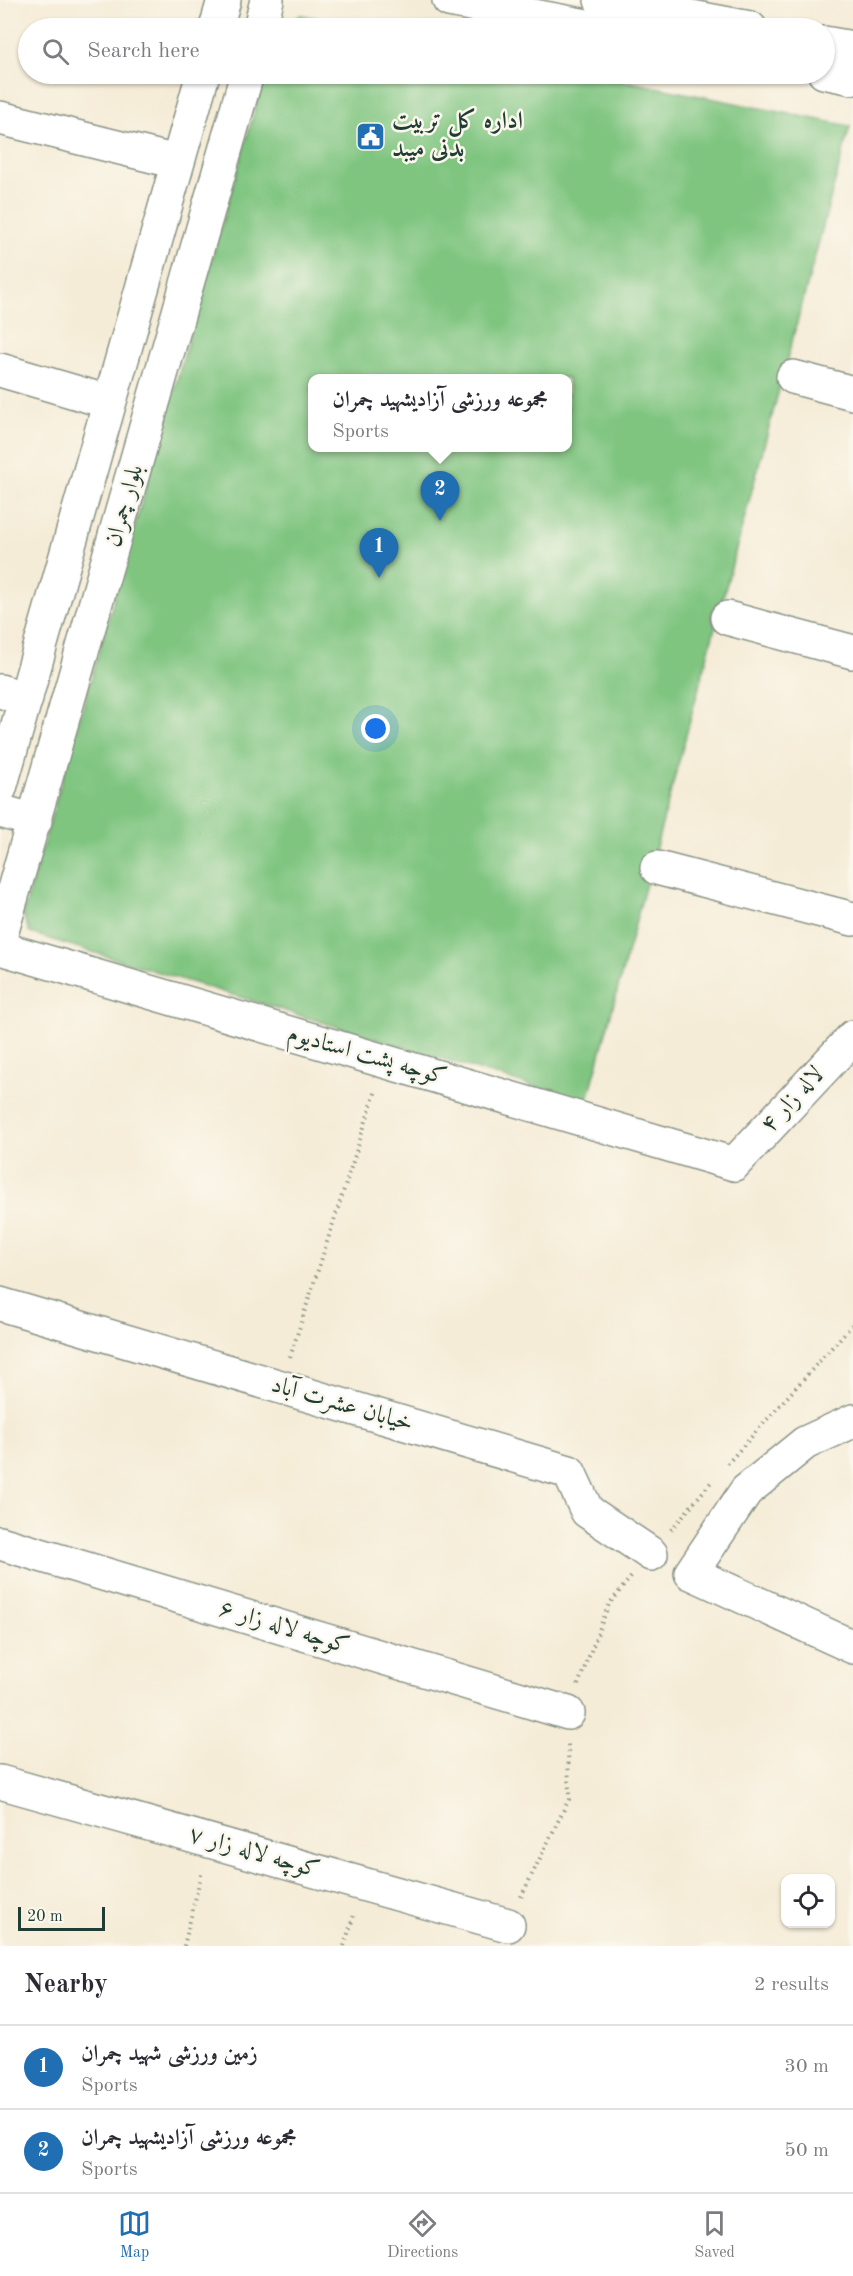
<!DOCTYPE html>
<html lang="en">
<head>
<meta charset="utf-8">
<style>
  body { margin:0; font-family:"Old Standard TT",Amiri,serif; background:#f7f7f7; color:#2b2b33 }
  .controls { position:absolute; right:18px; bottom:18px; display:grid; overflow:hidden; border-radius:12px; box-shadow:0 2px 4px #0004 }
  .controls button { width:54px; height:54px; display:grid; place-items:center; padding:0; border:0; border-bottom:2px solid #e1e1e2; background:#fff; color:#2b2b33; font:30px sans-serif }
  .scale { position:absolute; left:18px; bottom:15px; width:87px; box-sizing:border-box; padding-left:6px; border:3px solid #1f3d34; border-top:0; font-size:16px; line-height:21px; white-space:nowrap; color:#1f3d34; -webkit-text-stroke:4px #fbf7ec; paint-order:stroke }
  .you { position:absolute; left:376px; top:729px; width:21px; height:21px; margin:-15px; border:4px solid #fff; border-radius:50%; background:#1a73e8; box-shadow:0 0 0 9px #1a73e833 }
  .badge { display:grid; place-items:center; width:39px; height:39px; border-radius:50%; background:#1f6fb2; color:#fff; font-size:20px; font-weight:700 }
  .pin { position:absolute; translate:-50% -50px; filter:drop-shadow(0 2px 3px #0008) }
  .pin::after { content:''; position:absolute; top:32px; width:21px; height:18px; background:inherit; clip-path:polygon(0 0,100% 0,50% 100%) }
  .popup { position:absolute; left:308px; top:374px; width:264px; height:78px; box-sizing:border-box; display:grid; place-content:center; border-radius:12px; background:#fff; filter:drop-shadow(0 2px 4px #0005); font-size:20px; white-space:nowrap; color:#7c7c81 }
  .popup b { font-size:22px; color:#2b2b33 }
  .popup::after { content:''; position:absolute; left:50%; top:100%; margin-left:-12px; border:12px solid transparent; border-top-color:#fff }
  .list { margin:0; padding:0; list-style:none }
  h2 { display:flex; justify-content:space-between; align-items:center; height:78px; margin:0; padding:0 24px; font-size:26px }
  h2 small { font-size:20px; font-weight:400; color:#7c7c81 }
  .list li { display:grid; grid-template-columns:39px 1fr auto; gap:18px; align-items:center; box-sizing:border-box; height:84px; padding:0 24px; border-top:2px solid #e1e1e2 }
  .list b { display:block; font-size:22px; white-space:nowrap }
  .list p { margin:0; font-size:20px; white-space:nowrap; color:#7c7c81 }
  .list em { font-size:20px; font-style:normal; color:#7c7c81 }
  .icon { flex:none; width:33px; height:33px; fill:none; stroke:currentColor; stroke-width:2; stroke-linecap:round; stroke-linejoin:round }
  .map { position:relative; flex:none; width:853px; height:1946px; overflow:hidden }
  .search { position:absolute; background:#fff; box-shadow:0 2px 4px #0004; left:18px; right:18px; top:18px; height:66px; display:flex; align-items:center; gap:15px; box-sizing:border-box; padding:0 21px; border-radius:33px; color:#7c7c81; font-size:22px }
  .sheet { height:246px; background:#fff }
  nav { display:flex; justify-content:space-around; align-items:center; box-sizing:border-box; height:84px; border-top:2px solid #e1e1e2; background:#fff; font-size:16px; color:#7c7c81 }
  nav a { display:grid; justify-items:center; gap:3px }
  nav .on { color:#1f6fb2 }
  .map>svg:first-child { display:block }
</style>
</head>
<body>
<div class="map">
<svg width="853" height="1946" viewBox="0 0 853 1946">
  <rect width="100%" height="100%" fill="#fbf7ec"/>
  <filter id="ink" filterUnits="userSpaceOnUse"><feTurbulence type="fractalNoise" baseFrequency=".0167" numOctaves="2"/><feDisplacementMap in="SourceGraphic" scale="12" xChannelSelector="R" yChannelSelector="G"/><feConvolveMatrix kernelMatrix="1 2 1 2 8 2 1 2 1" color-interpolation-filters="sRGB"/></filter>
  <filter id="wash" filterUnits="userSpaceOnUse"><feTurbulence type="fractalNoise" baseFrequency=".008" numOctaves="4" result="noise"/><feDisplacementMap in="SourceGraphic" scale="24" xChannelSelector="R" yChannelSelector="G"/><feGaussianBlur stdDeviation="1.35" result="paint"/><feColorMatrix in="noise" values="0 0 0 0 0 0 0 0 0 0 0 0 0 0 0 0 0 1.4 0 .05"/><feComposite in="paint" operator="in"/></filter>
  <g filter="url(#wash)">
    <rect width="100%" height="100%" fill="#f5ecd7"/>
    <g fill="#7fc580" stroke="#4f815a" stroke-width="1.5" fill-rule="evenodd">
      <path d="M301,15L366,28H278Z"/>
      <path d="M265,74H590L850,126L587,1103L30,933L23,915ZM312,378H568V448H312Z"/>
    </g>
  </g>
  <g filter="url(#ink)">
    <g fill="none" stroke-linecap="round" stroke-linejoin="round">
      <defs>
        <g id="minor">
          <path d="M0,118L177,162"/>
          <path d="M0,370L109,402"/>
          <path d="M793,377L853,393"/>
          <path d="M727,618L853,652"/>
          <path d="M0,691L26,699"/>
          <path d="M657,868L853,919"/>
          <path d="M0,948L734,1164L853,1037"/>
          <path d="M0,1304L569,1472L587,1511L651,1554"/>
          <path d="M853,1421L805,1443L746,1491L691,1573L853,1647"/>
          <path d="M0,1543L568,1713"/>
          <path d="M0,1782L508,1925"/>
        </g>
        <g id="major">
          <path d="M449,0L597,28"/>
          <path d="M601,0L750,28"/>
          <path d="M216,28L224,0"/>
          <path d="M260,28L267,0"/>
          <path d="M824,43L853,48"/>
          <path d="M824,72L853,78"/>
          <path d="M0,788L203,74"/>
          <path d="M0,811L35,821"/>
          <path d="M0,938L247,74"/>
        </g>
      </defs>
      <use href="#minor" stroke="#8a9486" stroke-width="36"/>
      <use href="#major" stroke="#8a9486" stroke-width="36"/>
      <g stroke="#8a9486" stroke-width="4" stroke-dasharray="1.5 4.5" stroke-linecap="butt">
        <path d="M290,1357L376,1090"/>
        <path d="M727,1464L853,1324"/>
        <path d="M671,1530L712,1481"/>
        <path d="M578,1685L609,1604L631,1577"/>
        <path d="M521,1897L569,1799L568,1742"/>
        <path d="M184,1946L202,1871"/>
        <path d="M344,1946L355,1912"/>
      </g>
      <use href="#minor" stroke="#fff" stroke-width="33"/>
      <use href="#major" stroke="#fff" stroke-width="33"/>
    </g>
  </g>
  <defs>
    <symbol id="civic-square" viewBox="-11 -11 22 22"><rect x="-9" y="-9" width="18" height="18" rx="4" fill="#1f6fb2" stroke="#fbf7ec"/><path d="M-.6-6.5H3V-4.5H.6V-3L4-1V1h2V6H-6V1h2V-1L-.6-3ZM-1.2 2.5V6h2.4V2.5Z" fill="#fff"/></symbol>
  </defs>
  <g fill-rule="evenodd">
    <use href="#civic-square" x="354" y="120" width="33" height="33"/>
  </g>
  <g text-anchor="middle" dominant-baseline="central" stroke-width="5" stroke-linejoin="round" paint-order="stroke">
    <g font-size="24" font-weight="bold" fill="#1f3d34" stroke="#fbf7ec" text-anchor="start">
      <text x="392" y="122">اداره کل تربیت<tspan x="392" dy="28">بدنی میبد</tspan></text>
    </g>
    <g font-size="24" fill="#1f3d34" stroke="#fbf7ec">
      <text transform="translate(125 506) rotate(-74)">بلوار چمران</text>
      <text transform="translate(367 1056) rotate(16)">کوچه پشت استادیوم</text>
      <text transform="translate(793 1100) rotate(-47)">لاله زار ۴</text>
      <text transform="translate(342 1405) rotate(16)">خیابان عشرت آباد</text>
      <text transform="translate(284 1628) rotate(17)">کوچه لاله زار ۶</text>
      <text transform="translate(254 1853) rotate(16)">کوچه لاله زار ۷</text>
    </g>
  </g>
</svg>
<div class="controls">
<button><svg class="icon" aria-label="locate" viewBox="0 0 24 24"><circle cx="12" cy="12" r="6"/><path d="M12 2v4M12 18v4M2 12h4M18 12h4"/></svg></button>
</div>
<div class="scale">20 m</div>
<div class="you"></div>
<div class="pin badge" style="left:379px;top:578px">1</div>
<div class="pin badge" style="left:440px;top:521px">2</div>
<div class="popup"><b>مجموعه ورزشی آزادیشهید چمران</b>Sports</div>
<div class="search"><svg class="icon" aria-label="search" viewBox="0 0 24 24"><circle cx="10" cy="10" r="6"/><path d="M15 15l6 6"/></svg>Search here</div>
</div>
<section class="sheet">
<h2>Nearby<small>2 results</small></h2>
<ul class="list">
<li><span class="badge">1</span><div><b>زمین ورزشی شهید چمران</b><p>Sports</p></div><em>30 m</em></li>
<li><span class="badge">2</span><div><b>مجموعه ورزشی آزادیشهید چمران</b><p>Sports</p></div><em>50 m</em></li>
</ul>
</section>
<nav>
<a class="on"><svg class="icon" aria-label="map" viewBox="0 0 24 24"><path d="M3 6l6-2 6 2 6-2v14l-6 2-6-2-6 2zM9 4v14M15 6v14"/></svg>Map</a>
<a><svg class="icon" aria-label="directions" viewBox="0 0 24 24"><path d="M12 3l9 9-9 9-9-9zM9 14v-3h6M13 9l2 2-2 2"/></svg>Directions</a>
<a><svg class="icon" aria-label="saved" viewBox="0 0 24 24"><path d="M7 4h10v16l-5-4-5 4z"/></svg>Saved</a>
</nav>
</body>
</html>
